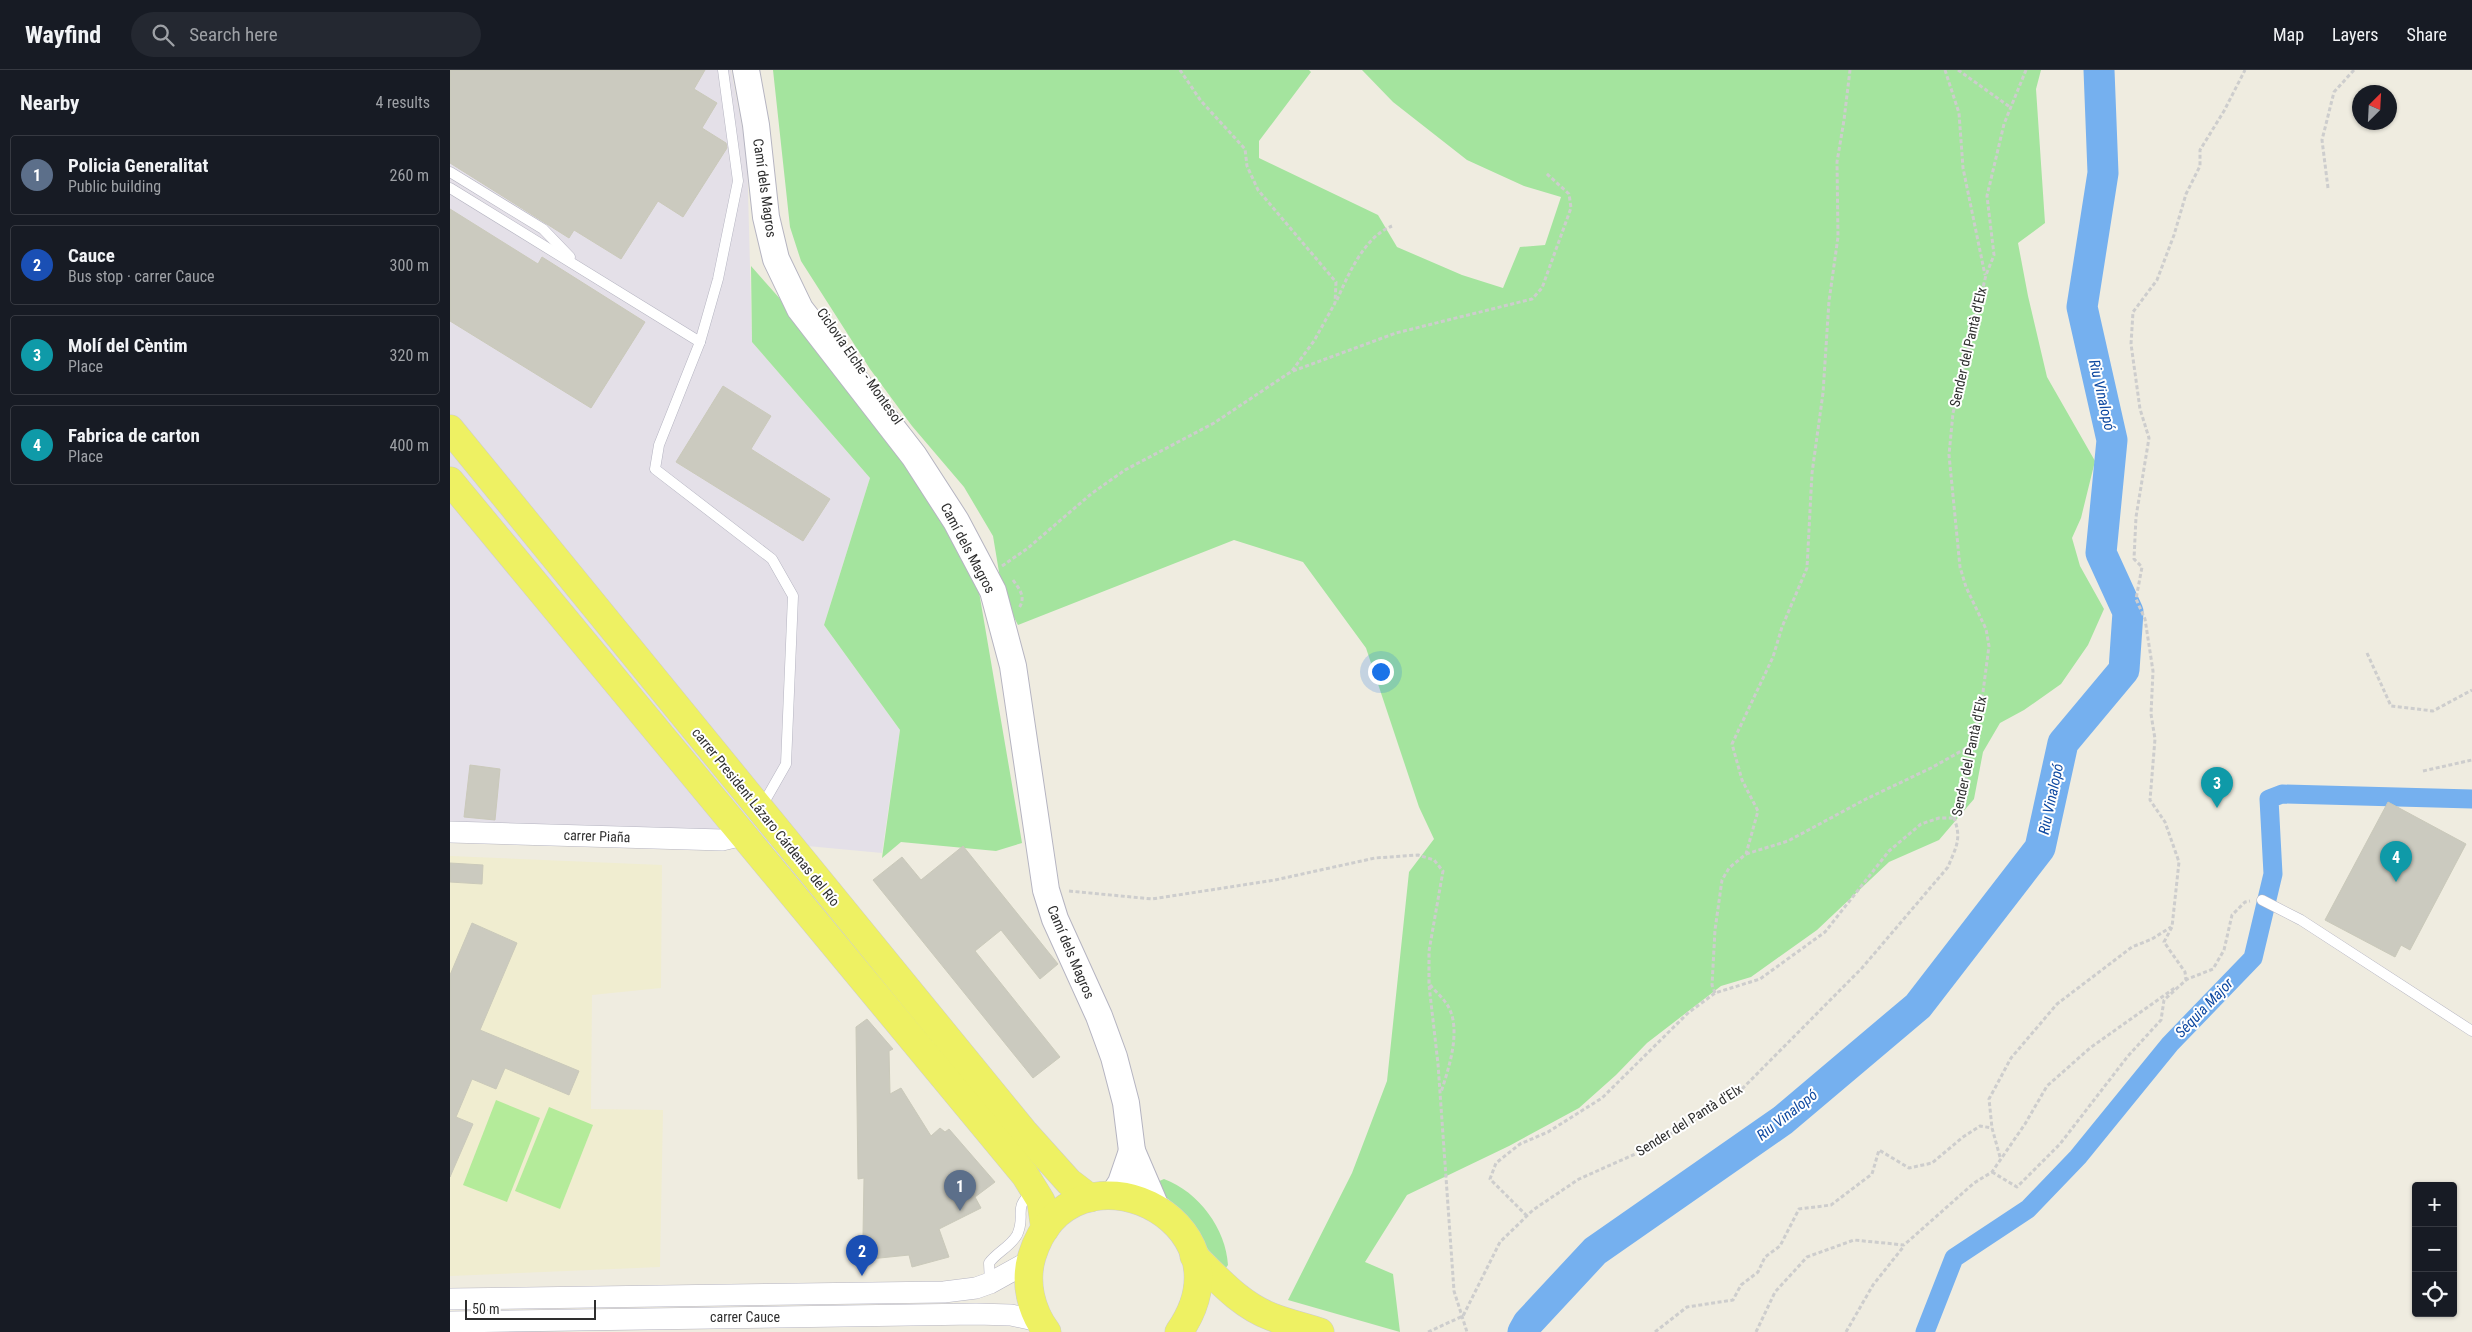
<!DOCTYPE html>
<html lang="en">
<head>
<meta charset="utf-8">
<style>
  body { margin:0; font-family:"Roboto Condensed",sans-serif; background:#242831; color:#f1f3f6 }
  .controls { position:absolute; right:15px; bottom:15px; display:grid; overflow:hidden; border-radius:5px; box-shadow:0 1px 4px #0004 }
  .controls button { width:45px; height:45px; display:grid; place-items:center; padding:0; border:0; border-bottom:1px solid #363941; background:#171b24; color:#f1f3f6; font:25px sans-serif }
  .compass { position:absolute; left:1902px; top:15px; width:45px; height:45px; border-radius:50%; background:#171b24; box-shadow:0 1px 4px #0004; rotate:24deg }
  .scale { position:absolute; left:15px; bottom:12px; width:131px; box-sizing:border-box; padding-left:5px; border:2px solid #2e2e2e; border-top:0; font-size:14px; line-height:18px; white-space:nowrap; color:#2e2e2e; -webkit-text-stroke:4px #fff; paint-order:stroke }
  .you { position:absolute; left:930px; top:601px; width:18px; height:18px; margin:-12px; border:4px solid #fff; border-radius:50%; background:#1a73e8; box-shadow:0 0 0 8px #1a73e833 }
  .badge { display:grid; place-items:center; width:32px; height:32px; border-radius:50%; background:#2563eb; color:#fff; font-size:16px; font-weight:700 }
  .pin { position:absolute; translate:-50% -41px; filter:drop-shadow(0 1px 2px #0008) }
  .pin::after { content:''; position:absolute; top:26px; width:18px; height:15px; background:inherit; clip-path:polygon(0 0,100% 0,50% 100%) }
  .list { margin:0; padding:0; list-style:none }
  h2 { display:flex; justify-content:space-between; align-items:center; height:65px; margin:0; padding:0 20px; font-size:21px }
  h2 small { font-size:16px; font-weight:400; color:#9ea1a6 }
  .list li { display:grid; grid-template-columns:32px 1fr auto; gap:15px; align-items:center; box-sizing:border-box; height:80px; margin:0 10px 10px; padding:0 10px; border:1px solid #363941; border-radius:5px }
  .list b { display:block; font-size:19px; white-space:nowrap }
  .list p { margin:0; font-size:16px; white-space:nowrap; color:#9ea1a6 }
  .list em { font-size:16px; font-style:normal; color:#9ea1a6 }
  .icon { flex:none; width:28px; height:28px; fill:none; stroke:currentColor; stroke-width:2; stroke-linecap:round; stroke-linejoin:round }
  .map { position:relative; flex:none; width:2022px; height:1262px; overflow:hidden }
  header { display:flex; align-items:center; gap:30px; box-sizing:border-box; height:70px; padding:0 25px; background:#171b24; border-bottom:1px solid #363941 }
  header strong { font-size:24px }
  nav { display:flex; gap:28px; margin-inline-start:auto; font-size:18px }
  .search { width:350px; height:45px; background:#242831; display:flex; align-items:center; gap:12px; box-sizing:border-box; padding:0 18px; border-radius:28px; color:#9ea1a6; font-size:19px }
  main { display:flex }
  aside { flex:1; background:#171b24 }
  .map>svg:first-child { display:block }
</style>
</head>
<body>
<header>
<strong>Wayfind</strong>
<div class="search"><svg class="icon" aria-label="search" viewBox="0 0 24 24"><circle cx="10" cy="10" r="6"/><path d="M15 15l6 6"/></svg>Search here</div>
<nav><a>Map</a><a>Layers</a><a>Share</a></nav>
</header>
<main>
<aside>
<h2>Nearby<small>4 results</small></h2>
<ul class="list">
<li><span class="badge" style="background:#5c6f8a">1</span><div><b>Policia Generalitat</b><p>Public building</p></div><em>260 m</em></li>
<li><span class="badge" style="background:#1a4fb4">2</span><div><b>Cauce</b><p>Bus stop · carrer Cauce</p></div><em>300 m</em></li>
<li><span class="badge" style="background:#0f9aa8">3</span><div><b>Molí del Cèntim</b><p>Place</p></div><em>320 m</em></li>
<li><span class="badge" style="background:#0f9aa8">4</span><div><b>Fabrica de carton</b><p>Place</p></div><em>400 m</em></li>
</ul>
</aside>
<div class="map">
<svg width="2022" height="1262" viewBox="0 0 2022 1262">
  <rect width="100%" height="100%" fill="#efece0"/>
  <path fill="#e4e0e8" d="M0,0H281L297,83L302,272L420,408L374,555L450,660L432,783L241,765L0,754Z"/>
  <path fill="#f0edd0" d="M0,786L212,795L211,918L142,925L141,1039L213,1040L210,1197L0,1206Z"/>
  <g fill="#a4e49e">
    <path d="M323,0H859L861,2L809,71V88L928,145L947,177L1012,205L1053,218L1070,177L1095,175L1111,127L1074,116L1017,90L943,32L912,0H1591L1586,19L1595,153L1568,173L1578,226L1597,307L1645,391L1631,448L1622,468L1630,496L1654,539L1638,575L1611,614L1574,640L1550,653L1533,682L1524,729L1489,770L1439,792L1367,860L1301,907L1271,916L1197,973L1166,1005L1129,1038L1059,1076L957,1125L915,1192L943,1204L950,1262L838,1230L902,1103L937,1011L959,802L984,769L969,737L916,578L853,492L784,470L568,555L553,526L543,466L514,417L462,356L420,299L351,191L340,157Z"/>
    <path d="M301,196L426,337L528,516L572,773L546,781L451,772L432,788L450,660L374,555L420,408L302,272Z"/>
    <path d="M714,1109C749,1122 776,1159 778,1195L775,1199L756,1177L741,1151L711,1122L707,1112Z"/>
  </g>
  <g fill="#b4eb9a">
    <path d="M46,1030L90,1048L57,1132L13,1115Z"/>
    <path d="M99,1037L143,1055L110,1139L65,1121Z"/>
  </g>
  <g fill="none" stroke-linecap="round" stroke-linejoin="round">
    <path stroke="#75b0ef" stroke-width="19" d="M1475,1262L1504,1188L1578,1139L1628,1087L1720,974L1803,888L1823,804L1819,729L1832,724L2022,729"/>
    <path stroke="#75b0ef" stroke-width="31" d="M1073,1262L1078,1253L1145,1181L1333,1050L1468,936L1590,778L1613,673L1674,600L1678,542L1651,483L1662,370L1632,237L1653,103L1649,0"/>
  </g>
  <g fill="#cbcabf" stroke="#cac9ba">
    <path d="M0,0H255L244,19L267,33L252,58L276,73L277,78L233,147L208,131L171,189L124,160L119,168L0,93Z"/>
    <path d="M0,139L88,194L92,187L195,252L141,338L0,251Z"/>
    <path d="M273,316L321,346L301,379L380,429L353,471L226,392Z"/>
    <path d="M20,695L50,699L45,750L14,747Z"/>
    <path d="M1938,732L2016,774L1960,880L1951,875L1945,887L1875,850Z"/>
    <path d="M513,776L608,894L590,909L551,860L525,881L610,987L583,1008L423,810L452,787L471,810Z"/>
    <path d="M0,793L33,795L32,814L0,812Z"/>
    <path d="M22,853L67,873L30,960L129,1001L119,1025L55,998L46,1019L22,1009L6,1047L23,1054L0,1107V905Z"/>
    <path d="M417,949L443,979L439,981L440,1024L451,1018L481,1066L490,1058L495,1062L499,1059L545,1112L525,1127L531,1138L489,1159L499,1187L462,1197L459,1185L420,1189V1166L413,1165L414,1108L408,1109L406,957Z"/>
  </g>
  <g fill="none" stroke-linecap="round" stroke-linejoin="round">
    <defs>
      <g id="service">
        <path d="M273,0L288,111L268,209L250,272L209,375L205,399L322,489L343,526L336,694L312,736"/>
        <path d="M0,102L93,159L120,187"/>
        <path d="M0,118L250,272"/>
        <path d="M1812,830L1851,850L2022,961"/>
        <path d="M540,1213L539,1193C547,1182 560,1177 567,1165C577,1144 561,1138 584,1121"/>
      </g>
      <g id="minor">
        <path d="M0,762L272,770L293,765"/>
        <path d="M0,1229L494,1222L526,1218L540,1213L580,1191"/>
        <path d="M0,1252L526,1244L561,1245L589,1251"/>
      </g>
      <g id="tertiary">
        <path d="M296,0L306,55L316,147L326,189L350,239L464,386L506,451L543,521L563,596L596,820L605,849L649,946L664,987L676,1033L682,1081L706,1137"/>
        <path d="M663,1125L671,1113L682,1081"/>
      </g>
      <g id="primary">
        <path d="M0,359L574,1062L619,1112L640,1128"/>
        <path d="M0,411L575,1105L591,1131L595,1159"/>
        <path d="M744,1186C768,1209 790,1235 822,1247C838,1253 854,1257 870,1262"/>
        <path d="M597,1262C581,1241 574,1212 582,1186C620,1062 808,1149 729,1262"/>
      </g>
    </defs>
    <use href="#service" stroke="#b5b4c1" stroke-width="11"/>
    <use href="#minor" stroke="#b5b4c1" stroke-width="22"/>
    <use href="#tertiary" stroke="#b5b4c1" stroke-width="28"/>
    <use href="#primary" stroke="#cdcdcd" stroke-width="29"/>
    <g stroke="#cdcdcd" stroke-width="3" stroke-dasharray="4 2.5" stroke-linecap="butt">
      <path d="M1495,0L1509,43L1513,98L1535,205"/>
      <path d="M1508,0L1560,37"/>
      <path d="M1878,118L1872,70L1884,22L1904,0"/>
      <path d="M887,230C898,205 914,167 942,156"/>
      <path d="M843,301L946,263L1082,229L1092,218L1121,138L1119,124L1096,103"/>
      <path d="M552,496L578,478L641,424L675,400L764,353L842,301L864,271L885,233L886,212L808,120L797,96L795,79L751,31L730,0"/>
      <path d="M563,510C570,520 576,527 569,538"/>
      <path d="M1917,583L1941,636L1983,641L2022,620"/>
      <path d="M1973,701L2022,690"/>
      <path d="M1504,748L1511,736L1533,622L1539,576L1536,559L1516,517L1510,497L1499,385L1503,343L1536,205L1544,185L1537,126L1554,54L1576,0"/>
      <path d="M1296,784L1338,771L1416,729L1481,698L1522,675"/>
      <path d="M619,821L702,829L825,810L925,788L968,785L984,790L993,801L979,881V915L988,994L1004,1221L1017,1262"/>
      <path d="M1735,910L1763,899L1774,880L1782,845L1795,832L1800,831"/>
      <path d="M980,915C985,921 992,927 996,933C1013,956 999,998 991,1022"/>
      <path d="M1265,923L1262,915L1265,860L1272,810L1279,798L1296,784L1308,741L1292,710L1282,674L1323,587L1332,557L1357,498L1362,403L1373,323L1379,231L1388,167L1387,92L1394,50L1400,0"/>
      <path d="M1550,1087L1542,1058L1539,1029L1561,988L1607,934L1682,877L1702,869L1721,857"/>
      <path d="M1542,1102L1567,1117L1610,1074L1678,986L1711,950L1714,930L1736,910L1735,902L1714,872L1722,857L1729,792L1715,752L1700,730L1705,669L1701,644L1703,601L1695,549L1686,529L1692,497L1684,489L1686,447L1699,368L1690,339L1681,274L1683,242L1707,210L1724,165L1736,124L1750,96V80L1774,41L1795,0"/>
      <path d="M1077,1146L1040,1109L1046,1093L1070,1074L1098,1062L1152,1028L1238,943L1265,923L1310,909L1375,862L1439,781L1471,754L1489,748H1504"/>
      <path d="M978,1262L1013,1246L1050,1172L1083,1140L1129,1109L1192,1081L1288,1023L1412,898L1498,797C1506,777 1512,769 1504,748"/>
      <path d="M1205,1262L1237,1237L1283,1230L1291,1215L1308,1202L1315,1187L1330,1176L1349,1139L1381,1135L1422,1104L1429,1080L1459,1098L1482,1093L1513,1067L1530,1056L1542,1058"/>
      <path d="M1306,1262L1325,1222L1357,1187L1404,1170L1454,1175L1524,1113L1542,1102L1575,1054L1597,1016L1640,978L1726,917"/>
      <path d="M1396,1262L1423,1215L1454,1176"/>
    </g>
    <use href="#service" stroke="#fff" stroke-width="10"/>
    <use href="#minor" stroke="#fff" stroke-width="21"/>
    <use href="#tertiary" stroke="#fff" stroke-width="26"/>
    <use href="#primary" stroke="#eef163" stroke-width="28"/>
  </g>
  <g text-anchor="middle" dominant-baseline="central" stroke-width="4" stroke-linejoin="round" paint-order="stroke">
    <g font-size="14" fill="#2e2e2e" stroke="#fff">
      <text transform="translate(315 118) rotate(82)">Camí dels Magros</text>
      <text transform="translate(1518 277) rotate(-77)">Sender del Pantà d'Elx</text>
      <text transform="translate(410 296) rotate(55)">Ciclovía Elche - Montesol</text>
      <text transform="translate(518 478) rotate(62)">Camí dels Magros</text>
      <text transform="translate(1519 686) rotate(-78)">Sender del Pantà d'Elx</text>
      <text transform="translate(316 747) rotate(51)">carrer President Lázaro Cárdenas del Río</text>
      <text transform="translate(147 766) rotate(2)">carrer Piaña</text>
      <text transform="translate(621 882) rotate(67)">Camí dels Magros</text>
      <text transform="translate(1239 1050) rotate(-32)">Sender del Pantà d'Elx</text>
      <text x="295" y="1247">carrer Cauce</text>
    </g>
    <g font-size="15" font-style="italic" fill="#0e49a1" stroke="#fff">
      <text transform="translate(1652 325) rotate(77)">Riu Vinalopó</text>
      <text transform="translate(1601 729) rotate(-78)">Riu Vinalopó</text>
      <text transform="translate(1754 938) rotate(-46)">Séquia Major</text>
      <text transform="translate(1337 1045) rotate(-38)">Riu Vinalopó</text>
    </g>
  </g>
</svg>
<div class="controls">
<button>+</button>
<button>−</button>
<button><svg class="icon" aria-label="locate" viewBox="0 0 24 24"><circle cx="12" cy="12" r="6"/><path d="M12 2v4M12 18v4M2 12h4M18 12h4"/></svg></button>
</div>
<svg class="compass" viewBox="-18 -18 36 36"><path d="M0-13l5 13h-10z" fill="#e53935"/><path d="M0 13l5-13h-10z" fill="#9ea1a6"/></svg>
<div class="scale">50 m</div>
<div class="you"></div>
<div class="pin badge" style="left:510px;top:1141px;background:#5c6f8a">1</div>
<div class="pin badge" style="left:412px;top:1206px;background:#1a4fb4">2</div>
<div class="pin badge" style="left:1767px;top:738px;background:#0f9aa8">3</div>
<div class="pin badge" style="left:1946px;top:812px;background:#0f9aa8">4</div>
</div>
</main>
</body>
</html>
